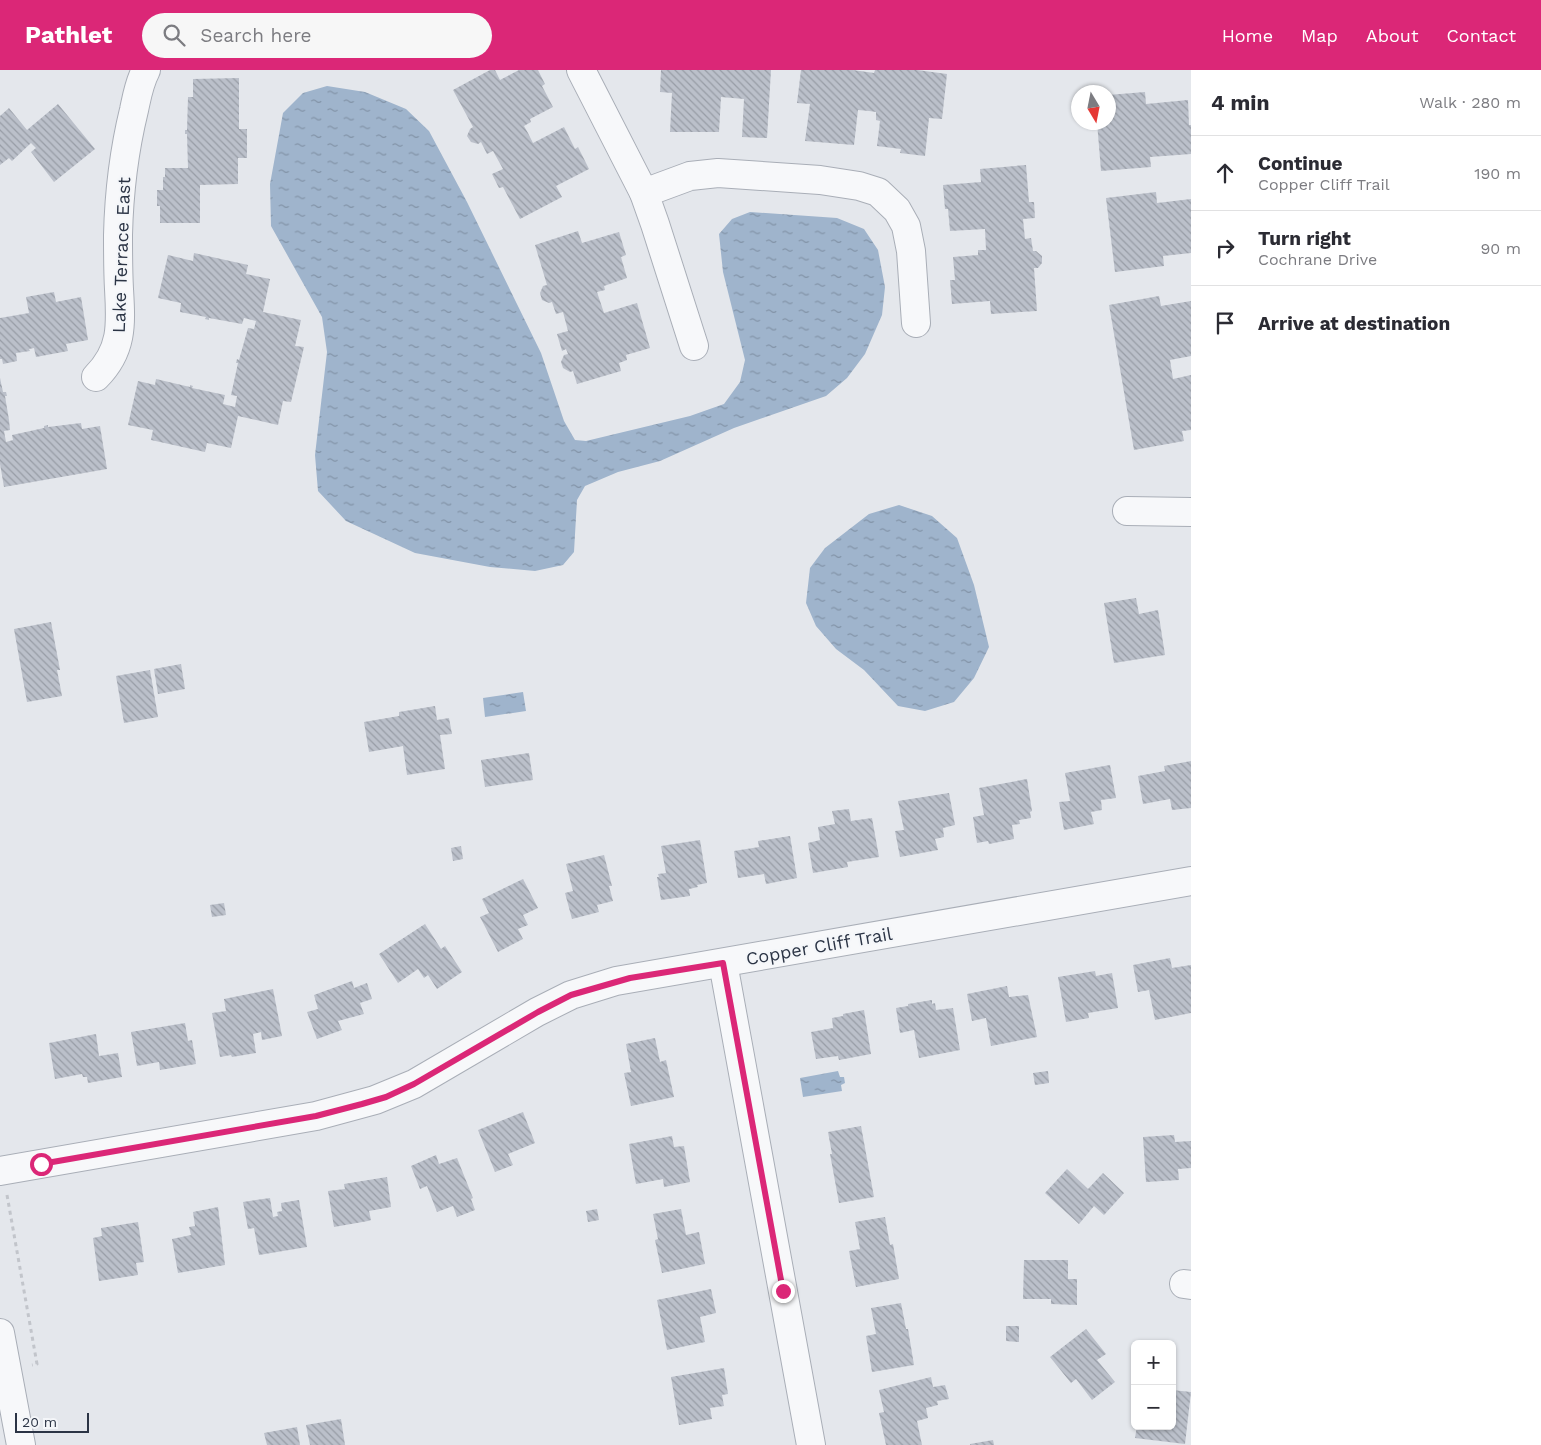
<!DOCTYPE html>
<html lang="en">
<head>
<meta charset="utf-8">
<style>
  body { margin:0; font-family:"Work Sans",sans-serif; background:#f7f7f7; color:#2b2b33 }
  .controls { position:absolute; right:15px; bottom:15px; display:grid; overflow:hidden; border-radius:8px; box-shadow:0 1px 4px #0004 }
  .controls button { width:45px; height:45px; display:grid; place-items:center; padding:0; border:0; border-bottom:1px solid #e1e1e2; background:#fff; color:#2b2b33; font:25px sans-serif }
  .compass { position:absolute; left:1071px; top:15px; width:45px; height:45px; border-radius:50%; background:#fff; box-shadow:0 1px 4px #0004; rotate:170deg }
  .scale { position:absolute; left:15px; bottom:12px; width:74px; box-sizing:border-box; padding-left:5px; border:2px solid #2b3445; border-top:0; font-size:14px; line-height:18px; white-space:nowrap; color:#2b3445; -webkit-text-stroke:4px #f4f6f9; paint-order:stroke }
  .stop { position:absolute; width:15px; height:15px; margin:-11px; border:4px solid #db2777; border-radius:50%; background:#fff }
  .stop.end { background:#db2777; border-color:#fff; box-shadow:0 1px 5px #0008 }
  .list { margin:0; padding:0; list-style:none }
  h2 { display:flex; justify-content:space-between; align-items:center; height:65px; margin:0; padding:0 20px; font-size:21px }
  h2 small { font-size:16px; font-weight:400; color:#7c7c81 }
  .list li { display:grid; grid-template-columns:32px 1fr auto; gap:15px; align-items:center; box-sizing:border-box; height:75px; padding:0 20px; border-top:1px solid #e1e1e2 }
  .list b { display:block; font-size:19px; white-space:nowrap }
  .list p { margin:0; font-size:16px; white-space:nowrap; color:#7c7c81 }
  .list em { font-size:16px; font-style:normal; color:#7c7c81 }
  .icon { flex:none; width:28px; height:28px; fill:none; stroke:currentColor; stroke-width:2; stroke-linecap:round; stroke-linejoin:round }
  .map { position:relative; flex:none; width:1191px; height:1375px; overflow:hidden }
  header { display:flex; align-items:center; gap:30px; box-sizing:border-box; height:70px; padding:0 25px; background:#db2777; color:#fff }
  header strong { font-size:24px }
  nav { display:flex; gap:28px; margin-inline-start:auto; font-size:18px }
  .search { width:350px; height:45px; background:#f7f7f7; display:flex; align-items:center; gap:12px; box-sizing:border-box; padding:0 18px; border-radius:28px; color:#7c7c81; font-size:19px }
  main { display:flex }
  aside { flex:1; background:#fff }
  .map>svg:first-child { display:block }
</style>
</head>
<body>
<header>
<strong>Pathlet</strong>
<div class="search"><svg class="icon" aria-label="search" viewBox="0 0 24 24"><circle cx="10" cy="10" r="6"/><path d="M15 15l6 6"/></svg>Search here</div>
<nav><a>Home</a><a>Map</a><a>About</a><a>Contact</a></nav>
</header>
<main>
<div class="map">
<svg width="1191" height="1375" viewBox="0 0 1191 1375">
  <defs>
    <pattern id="water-ripples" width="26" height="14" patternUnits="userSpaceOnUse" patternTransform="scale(1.25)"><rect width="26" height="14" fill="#9fb4cc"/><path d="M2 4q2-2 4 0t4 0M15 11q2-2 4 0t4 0" fill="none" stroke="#8293a7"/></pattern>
    <pattern id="building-back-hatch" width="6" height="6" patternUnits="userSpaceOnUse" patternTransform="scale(1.25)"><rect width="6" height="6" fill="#bbc0ca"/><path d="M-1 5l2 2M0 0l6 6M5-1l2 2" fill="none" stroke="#989da6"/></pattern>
  </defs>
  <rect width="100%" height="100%" fill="#e4e7ec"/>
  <g fill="url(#water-ripples)">
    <path d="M327,16L365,22L406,39L429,61L467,132L541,283L564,351L575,370L586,371L690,346L724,334L740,312L745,290L723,202L719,164L732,149L750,142L837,148L864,159L878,180L885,217L882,245L865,284L847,308L826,326L734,358L660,391L618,402L585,416L577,430L574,482L563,495L535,501L490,497L415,483L346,451L318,421L315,385L327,282L322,247L271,156L270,114L283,43L303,23Z"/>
    <path d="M899,435L932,446L957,468L974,515L989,577L974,608L954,632L925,641L898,636L864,600L836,579L816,556L806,533L810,498L825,478L869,444Z"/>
    <path d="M523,622L526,641L485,647L483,628Z"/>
    <path d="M838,1001L840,1007H844L845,1013L841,1015L842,1021L803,1027L800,1008Z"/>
  </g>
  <g fill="url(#building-back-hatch)">
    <path d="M490,0H495L500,10L519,0H538L545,14L542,16L553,37L530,49L531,52L524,56L528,63L533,73L564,57L575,79L578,77L589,99L556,116L562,127L520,149L503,117L499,118L492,104L503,99L493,81L487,84L481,72L478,74L471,72L467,66L470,59L473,57L453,20Z"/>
    <path d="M661,0H771L767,68L742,67L744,29L721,27L719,62H670L672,23L660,22Z"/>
    <path d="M801,0H853L874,3L875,0H917L947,4L942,49L929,48L925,86L900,83L901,79L877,76L880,51L876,50V42L869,41L858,40L854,75L805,71L810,34L797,33Z"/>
    <path d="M239,8V59H247V88H238V114L200,115V153H160V136H157V120H163V107H165V98H188L187,64H185V60H187L188,27H193V9Z"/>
    <path d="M1145,22L1146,34L1188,30L1189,55H1191V84L1150,87L1151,97L1101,101L1097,52H1108V25Z"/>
    <path d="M58,34L95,79L54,112L31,82L36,78L31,73L12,91L9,88L0,95V46L9,38L27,60Z"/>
    <path d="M1026,95L1029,132H1034L1035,148L1023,149L1025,169L1031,168L1033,181H1036L1042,186V193L1038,198H1034L1037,241L991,244L990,231L952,234L950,210H955L953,187L978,185V180H986L985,159L950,161L948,139H945L943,115L981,112L980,99Z"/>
    <path d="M1156,122L1157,133L1191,129V183L1163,186L1164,196L1115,202L1106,128Z"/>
    <path d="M578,161L582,173L619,162L626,185L621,187L627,208L604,216L605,220L597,222L604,243L637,233L650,278L626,285L627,290L619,293L621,301L577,314L573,301L570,302L563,298L561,292L564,285L568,284L566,279L562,281L557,264L568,261L563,242L556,244L552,232L549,233L542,230L540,223L543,216L547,215L535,175Z"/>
    <path d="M194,183L248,195L246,204L270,209L263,242L301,250L295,276L304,277L291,332L283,331L278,355L238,346L231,378L207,373L205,382L151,370L153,360L128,355L138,311L155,315L156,309L190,317V315L193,316L192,318L225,325L223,334L235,337L237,326L231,325L238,293H236L237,289L239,290L248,258L254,259L256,251L244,248L242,254L209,248V250L205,249L206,247L180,242L181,233L158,228L168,185L193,191Z"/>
    <path d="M54,222L56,232L81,227L88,270L66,274L68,281L36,287L34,278L29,279L30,281L16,283L17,291L3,294L2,289H0V248L29,243L26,227Z"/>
    <path d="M1159,226L1161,236L1191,231V286L1170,290L1173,309L1191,305V360L1182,361L1184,371L1134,380L1109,235Z"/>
    <path d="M0,308L3,322H6L7,326H5L9,350L10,360L4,361L6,372L13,370L12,365L44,358V356L48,355V357L81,353L82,359L100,356L107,399L4,417L0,394Z"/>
    <path d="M1136,528L1139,544L1158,540L1165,585L1114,593L1104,533Z"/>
    <path d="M51,552L60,600H57L62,626L27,632L14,559Z"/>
    <path d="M181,594L185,619L158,624L154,599Z"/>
    <path d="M150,600L158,647L124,653L116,606Z"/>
    <path d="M435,636L437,650L449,648L452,664L440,665L445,699L407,705L403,676L369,682L364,652L399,646V642Z"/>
    <path d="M529,683L533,710L485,717L481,690Z"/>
    <path d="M1191,691V738L1172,740L1170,729L1143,734L1138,706L1165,701L1164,696Z"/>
    <path d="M1110,695L1116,728L1101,730L1102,740L1091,742L1094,754L1064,760L1059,732L1070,731L1065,703Z"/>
    <path d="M1027,709L1032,741L1030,742L1031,748L1019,750L1020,754L1012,755L1014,769L989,774L988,771L977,773L973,747L984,745L979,718Z"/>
    <path d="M949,723L955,755L943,758L944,767L935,769L938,780L900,787L895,761L904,760L898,731Z"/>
    <path d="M849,739L851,751L872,748L879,787L847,792L848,797L813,803L808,773L820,770L818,757L835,754L832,741Z"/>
    <path d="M790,766L797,808L766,814L764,804L738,808L734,781L759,777L758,771Z"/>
    <path d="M700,770L707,813L697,815L698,817L689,819L690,826L661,830L657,807H659L658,804L666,803L661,776Z"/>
    <path d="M461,776L463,789L453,791L451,778Z"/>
    <path d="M604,785L612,816H609L613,831L597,835L599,842L572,849L565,823L573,821L566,794Z"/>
    <path d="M523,809L538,838L523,845L528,855L518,859L523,869L498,882L480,847L489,843L482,829Z"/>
    <path d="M224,833L226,845L212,847L210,835Z"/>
    <path d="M425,854L441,879L445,876L462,902L437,919L428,905L424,908L418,899L398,913L379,884Z"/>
    <path d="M1170,888L1172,898L1191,895V943L1155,950L1149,920L1138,922L1133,895Z"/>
    <path d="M1095,901L1096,906L1112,903L1118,938L1088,943L1089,948L1066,952L1058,907Z"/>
    <path d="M352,911L354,918L367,913L372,929L360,933L364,944L338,951L342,960L317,969L307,942L318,939L314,925Z"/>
    <path d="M1007,916L1009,927L1028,925L1037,967L991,976L986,948L972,951L967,924Z"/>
    <path d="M273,919L282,966L262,970L261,962L253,964L256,983L232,987L231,985L220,987L212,943L226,941L224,929Z"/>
    <path d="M932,930V934L935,933L936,940L953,938L960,980L919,988L914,960L900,963L896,938L908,936V934Z"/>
    <path d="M864,940L871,984L839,990L838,986L816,989L811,962L833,958L832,948L843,946V944Z"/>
    <path d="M185,953L188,971L192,970L196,994L160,1000L159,992L137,996L131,962Z"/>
    <path d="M96,964L99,986L118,983L122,1007L88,1013L87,1007H83L82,1004L55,1009L49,973Z"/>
    <path d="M655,968L660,992L666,990L674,1027L631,1036L624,1003L631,1002L626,974Z"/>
    <path d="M1048,1001L1049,1013L1035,1015L1033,1003Z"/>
    <path d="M523,1042L535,1073L508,1084L513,1095L495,1102L478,1060Z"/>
    <path d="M861,1056L874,1127L839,1133L830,1084H832L828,1062Z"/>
    <path d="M1174,1065L1175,1072L1191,1071V1098L1178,1099L1179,1110L1146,1112L1143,1067Z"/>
    <path d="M672,1066L674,1077L684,1076L690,1112L664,1117L663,1109L636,1114L629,1074Z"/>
    <path d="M436,1085L439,1094L457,1088L473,1128L471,1129L475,1140L457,1147L453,1136L437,1142L427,1116L420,1119L411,1096Z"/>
    <path d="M1067,1099L1088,1119L1103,1103L1124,1123L1104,1145L1094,1136L1079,1154L1045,1123Z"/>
    <path d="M387,1107L391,1137L369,1141L371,1150L368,1151L334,1157L328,1121L345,1119L344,1114Z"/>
    <path d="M270,1128L273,1147L278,1146L277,1142L282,1141L281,1133L299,1130L307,1177L259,1185L254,1158L248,1159L243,1132Z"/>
    <path d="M218,1137L225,1195L178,1203L172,1169L191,1165L189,1157L195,1156L193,1142Z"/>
    <path d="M597,1139L599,1150L588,1152L586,1141Z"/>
    <path d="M681,1139L686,1165L699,1162L705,1194L662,1203L655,1170L658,1169L653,1144Z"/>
    <path d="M885,1147L890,1175L893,1174L899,1209L856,1217L849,1181L860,1179L855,1152Z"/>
    <path d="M138,1152L144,1192L136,1193L138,1205L99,1211L93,1168L102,1166L101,1158Z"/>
    <path d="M1024,1190H1068V1209H1077V1235L1051,1234V1229H1023Z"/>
    <path d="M711,1219L716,1243L700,1247L705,1272L667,1280L657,1230Z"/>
    <path d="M901,1233L906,1259H908L914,1295L872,1302L866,1266L876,1264L871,1238Z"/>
    <path d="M1006,1256H1019V1272L1006,1271Z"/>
    <path d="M1086,1259L1106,1284L1097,1290L1115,1312L1092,1330L1076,1309L1071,1313L1050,1287Z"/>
    <path d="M724,1298L728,1324L722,1325L724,1336L710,1338L712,1349L679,1355L671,1307Z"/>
    <path d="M931,1307L933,1317L945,1315L949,1329L937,1331L938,1335L926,1338L928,1348L917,1351L922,1375H886L879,1343L884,1342L879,1320Z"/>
    <path d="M1172,1320L1191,1322L1185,1374L1135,1368L1137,1356H1172Z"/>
    <path d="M341,1349L345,1375H310L306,1355Z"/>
    <path d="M297,1357L300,1375H267L264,1363Z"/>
    <path d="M993,1370L994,1375H970V1374Z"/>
  </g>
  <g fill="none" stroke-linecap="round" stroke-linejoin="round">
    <defs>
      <g id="minor">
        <path d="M581,0L644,123L655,154L694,276"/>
        <path d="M644,123L690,106L718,103L820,110L859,116L878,122L897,140L906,156L911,181L916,253"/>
        <path d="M96,307C123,280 121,254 119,219C118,201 118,183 118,165C119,123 124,81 134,40C137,26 139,13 146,0"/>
        <path d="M1127,441L1191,442"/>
        <path d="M723,893L811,1375"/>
        <path d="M0,1101L316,1046L375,1030L414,1014L537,942L571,925L616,911L1191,811"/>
        <path d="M1184,1214L1191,1215"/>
        <path d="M0,1263L21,1375"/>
      </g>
    </defs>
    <use href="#minor" stroke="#a9aeb7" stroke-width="30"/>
    <path stroke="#c2c5cb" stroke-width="3" stroke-dasharray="4 4" stroke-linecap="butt" d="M7,1125L37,1294L32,1295"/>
    <use href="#minor" stroke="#f7f8fa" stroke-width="28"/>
  </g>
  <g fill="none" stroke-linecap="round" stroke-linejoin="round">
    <path stroke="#db2777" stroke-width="6" d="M41,1094L316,1046L362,1034L386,1027L414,1014L538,942L571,925L630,908L723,893L783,1221"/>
  </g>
  <g text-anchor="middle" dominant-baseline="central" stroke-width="4" stroke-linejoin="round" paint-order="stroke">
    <g font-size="18" fill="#2b3445" stroke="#f4f6f9">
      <text transform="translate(121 185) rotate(-88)">Lake Terrace East</text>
      <text transform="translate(819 876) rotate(-10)">Copper Cliff Trail</text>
    </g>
  </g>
</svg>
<div class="controls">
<button>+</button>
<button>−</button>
</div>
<svg class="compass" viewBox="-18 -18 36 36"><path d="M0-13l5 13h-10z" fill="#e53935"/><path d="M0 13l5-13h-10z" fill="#7c7c81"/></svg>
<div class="scale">20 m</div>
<div class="stop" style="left:41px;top:1094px"></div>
<div class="stop end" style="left:783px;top:1221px"></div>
</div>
<aside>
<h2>4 min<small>Walk · 280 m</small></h2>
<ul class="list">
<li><svg class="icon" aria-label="ahead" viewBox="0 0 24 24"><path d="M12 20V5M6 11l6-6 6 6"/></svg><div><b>Continue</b><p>Copper Cliff Trail</p></div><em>190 m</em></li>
<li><svg class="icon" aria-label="right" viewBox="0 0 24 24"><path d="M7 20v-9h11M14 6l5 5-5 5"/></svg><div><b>Turn right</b><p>Cochrane Drive</p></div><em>90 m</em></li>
<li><svg class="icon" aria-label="arrive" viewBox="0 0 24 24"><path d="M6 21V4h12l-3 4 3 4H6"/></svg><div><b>Arrive at destination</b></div></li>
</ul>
</aside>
</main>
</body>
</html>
